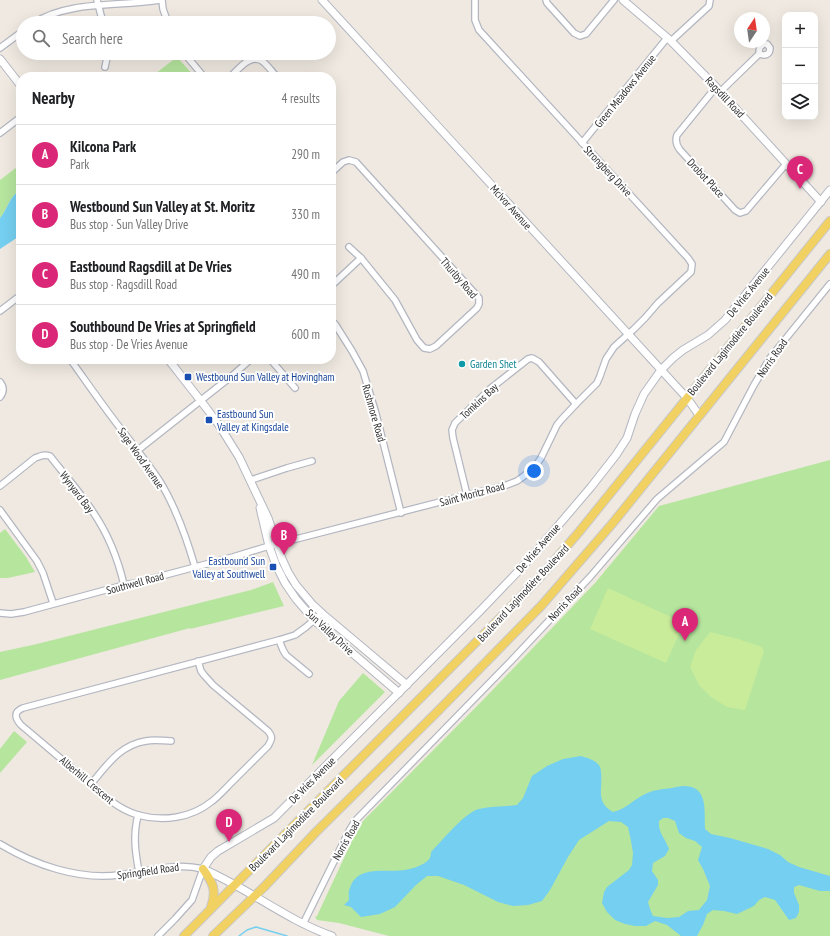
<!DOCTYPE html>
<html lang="en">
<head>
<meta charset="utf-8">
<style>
  body { margin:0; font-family:"PT Sans Narrow",sans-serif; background:#f2f2f2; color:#202124 }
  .controls { position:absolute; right:12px; top:12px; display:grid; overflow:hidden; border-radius:8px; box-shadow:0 4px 16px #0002 }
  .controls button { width:36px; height:36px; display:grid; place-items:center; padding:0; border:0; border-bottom:1px solid #e0e0e0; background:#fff; color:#202124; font:20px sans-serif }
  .compass { position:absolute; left:734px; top:12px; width:36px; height:36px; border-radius:50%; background:#fff; box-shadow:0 4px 16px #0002; rotate:13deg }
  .you { position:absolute; left:534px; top:471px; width:14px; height:14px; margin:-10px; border:3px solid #fff; border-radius:50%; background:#1a73e8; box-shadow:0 0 0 6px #1a73e833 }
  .badge { display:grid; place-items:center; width:26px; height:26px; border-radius:50%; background:#db2777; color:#fff; font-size:13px; font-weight:700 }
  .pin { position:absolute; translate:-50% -33px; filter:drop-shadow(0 1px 2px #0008) }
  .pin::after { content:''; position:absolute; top:21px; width:14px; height:12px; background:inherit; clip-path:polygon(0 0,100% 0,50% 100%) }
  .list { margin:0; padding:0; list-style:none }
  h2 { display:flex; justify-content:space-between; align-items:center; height:52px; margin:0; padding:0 16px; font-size:17px }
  h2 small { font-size:13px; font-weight:400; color:#757577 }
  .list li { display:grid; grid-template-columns:26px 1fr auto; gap:12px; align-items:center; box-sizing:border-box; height:60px; padding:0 16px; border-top:1px solid #e0e0e0 }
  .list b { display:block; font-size:15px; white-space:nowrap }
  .list p { margin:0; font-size:13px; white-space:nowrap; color:#757577 }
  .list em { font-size:13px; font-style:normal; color:#757577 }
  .icon { flex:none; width:22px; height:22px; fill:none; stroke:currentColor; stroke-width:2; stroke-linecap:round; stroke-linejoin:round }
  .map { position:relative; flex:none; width:830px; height:936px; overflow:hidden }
  .search { position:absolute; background:#fff; box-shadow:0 4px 16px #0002; left:16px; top:16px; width:320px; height:44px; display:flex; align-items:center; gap:10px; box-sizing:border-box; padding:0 14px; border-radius:22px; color:#757577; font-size:15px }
  .panel { position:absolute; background:#fff; box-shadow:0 4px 16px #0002; left:16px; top:72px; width:320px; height:292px; border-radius:16px }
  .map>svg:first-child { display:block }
</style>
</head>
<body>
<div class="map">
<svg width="830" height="936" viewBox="0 0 830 936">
  <rect width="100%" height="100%" fill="#efe9e1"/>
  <g fill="#b6e59e">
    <path d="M177,57L195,77H151Z"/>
    <path d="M21,164V190C9,196 8,209 0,218V180Z"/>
    <path d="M830,460V936H389L339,923L317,920L315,917L317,916L357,830L363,821L484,699L595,583L659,506Z"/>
    <path d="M5,529L26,557L35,572L8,578H0V533Z"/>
    <path d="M273,582L284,606L190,629V628L0,680V652L37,644L251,590Z"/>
    <path d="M363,673L385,692L312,765L339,701Z"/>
    <path d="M14,731L27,742L0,773V749Z"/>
  </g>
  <g fill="#c9ec9a">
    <path d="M608,588L684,623L666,663L590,629Z"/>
    <path d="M710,632L738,639L762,647L764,651L745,710L727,707L711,697L699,685L690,667L696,650Z"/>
  </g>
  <g fill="#75cff0" fill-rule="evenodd">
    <path d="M21,190V235L0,249V218C8,209 9,196 21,190Z"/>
    <path d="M581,756C587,758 593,759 598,764C600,766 601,769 601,772C603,789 595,802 613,812C625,810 634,799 645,794C653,790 663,789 672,788C676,787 680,786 684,786C709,786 704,812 705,829L711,834L730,838L768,849L780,855L788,862L799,867L830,876V891H820L799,885L794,887V893L799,905V912L796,918L789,920L775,900L765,897L759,900L754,906L737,914L724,911L713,910L707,914L703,925L697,936H681L667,925L655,921L646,926H635L625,924L615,920L607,912L602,903L604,892L607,887L629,870L632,865L633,853L631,841L628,827L621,822L609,821L579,840L568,857L550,890L542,901L528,905L513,906L498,902L464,885L438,876H427L416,885L395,907L380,914L361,917L351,907L344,905L349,900C349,896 348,891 350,888C357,864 387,873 405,870C411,869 418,867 423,864C428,861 431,859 431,852C442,841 465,812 479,809C492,806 505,807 517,805L523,798L532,776L547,766L563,759ZM663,818H668L675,821L679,833L686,838L695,841L702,847L698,860L703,869L710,886L707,900L699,910L688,911L679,917L667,918L653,916L650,909L648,902L658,885V880L652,871L653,863L665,856L669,849C665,838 658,833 659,821Z"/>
  </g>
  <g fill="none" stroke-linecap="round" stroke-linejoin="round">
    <path stroke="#75cff0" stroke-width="1.5" d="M239,936L247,930L256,927L287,936"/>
    <defs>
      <g id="minor">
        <path d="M97,0L103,23"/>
        <path d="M162,0L163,9L168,23"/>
        <path d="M546,0L547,3L574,33L580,36L586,34L614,0"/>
        <path d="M34,23C70,0 119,7 160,0"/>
        <path d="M671,41L709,6L710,0"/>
        <path d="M0,48L23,31"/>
        <path d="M184,53L204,77"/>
        <path d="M105,67L108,53"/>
        <path d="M230,77C238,70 250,53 262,61C266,63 273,73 277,77"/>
        <path d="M716,87L677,135C675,141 676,145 680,150L735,210L740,213L746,211L786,164"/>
        <path d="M721,91L759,54C759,49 759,47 764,44H767L770,48C770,55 765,56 759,54"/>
        <path d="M0,133L21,117"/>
        <path d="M582,143L667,38"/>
        <path d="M331,173L343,162L349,160L356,162L479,298V304L477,308L436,346L430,349L424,348L417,340L395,300L361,258L349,247"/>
        <path d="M331,286L361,258"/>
        <path d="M0,311L21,295"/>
        <path d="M331,320L335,324L352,351L363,371L376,414L401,513"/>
        <path d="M70,359C88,384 105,409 124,433C136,449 148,463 159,480C176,507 186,536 195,567"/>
        <path d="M270,359L295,388"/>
        <path d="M0,382C4,387 4,392 0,397"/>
        <path d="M138,450L233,375L251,359"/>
        <path d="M251,480L287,468L312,461"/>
        <path d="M0,486L35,458C41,456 44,454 50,456C64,474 80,492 93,512C108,534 118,559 124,585"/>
        <path d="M467,495L453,438L452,430L455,423L490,389L528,359L532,358L539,362L576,404"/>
        <path d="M0,510L37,561L43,573L53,603"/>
        <path d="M0,613L11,614L24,612L124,585L135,583L233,557L269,546L467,495L504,486L517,481L524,476L536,465L541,458L557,425L561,420L576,404L597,383L600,376L606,359L614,347L634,329L645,318L658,303L691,272L692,264L688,258L479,30L475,20V0"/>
        <path d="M279,640L283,650L286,655L309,674"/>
        <path d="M198,661L201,671L204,675L213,685L268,731C273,737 272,739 268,746C256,758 243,771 231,783C225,789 218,797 211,802C191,818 163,822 138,815C128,812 119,807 111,801L21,725C15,718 13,712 23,708L279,640L295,635L306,627L322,613"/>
        <path d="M91,784C107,765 120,745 146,741C154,739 163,741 171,741"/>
        <path d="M138,815C133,835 135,851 139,872"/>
        <path d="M0,844C35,865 78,880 119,875C148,872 174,862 203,869L192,900L175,919L158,936"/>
        <path d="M303,924L349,831L355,821L511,661L590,577L657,499L724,442L754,385L770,358L830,284"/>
      </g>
      <g id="tertiary">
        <path d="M322,0L675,385L687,398L699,415"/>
        <path d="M623,0L671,41L716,87L821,202"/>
        <path d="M0,59L21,86"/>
        <path d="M168,359L204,405L219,425L239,457L268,518L282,559L288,572L296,585L312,604L325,616L407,685"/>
        <path d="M260,508L269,546L276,565L285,583L296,599L315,621L399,693"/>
        <path d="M332,936C286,920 248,888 203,869L211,857L218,851L274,818L480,611L528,561L591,487L616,455L627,438L635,414L644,394L661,370L673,358L683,350L708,335L725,320L830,190"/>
      </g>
      <g id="primary">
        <path d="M203,869C213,883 217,890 211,907"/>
        <path d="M184,936L502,616L541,576L579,532L830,221"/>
        <path d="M213,936L264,887L316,832L437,712L542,605L612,524L830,254"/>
      </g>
    </defs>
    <use href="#minor" stroke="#b4b7c1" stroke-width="8"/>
    <use href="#tertiary" stroke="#b4b7c1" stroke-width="9"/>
    <use href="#primary" stroke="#c9c9c9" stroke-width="10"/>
    <use href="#minor" stroke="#fff" stroke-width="5.5"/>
    <use href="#tertiary" stroke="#fff" stroke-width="7"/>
    <use href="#primary" stroke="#f2d163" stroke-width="8"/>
  </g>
  <circle fill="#0f9aa8" stroke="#fff" stroke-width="1.5" cx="462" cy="364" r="4"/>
  <g fill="#1a4fb4" stroke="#fff" stroke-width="1.5">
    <rect x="184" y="373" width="8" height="8" rx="2"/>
    <rect x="205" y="416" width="8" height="8" rx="2"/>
    <rect x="269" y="563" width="8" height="8" rx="2"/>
  </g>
  <g text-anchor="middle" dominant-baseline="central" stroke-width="4" stroke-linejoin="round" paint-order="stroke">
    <g font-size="11" fill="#2e2e2e" stroke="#fff">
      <text transform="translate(625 91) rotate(-51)">Green Meadows Avenue</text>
      <text transform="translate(725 97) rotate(47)">Ragsdill Road</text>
      <text transform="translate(608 171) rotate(47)">Strongberg Drive</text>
      <text transform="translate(706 178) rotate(47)">Drobot Place</text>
      <text transform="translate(511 207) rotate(48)">McIvor Avenue</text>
      <text transform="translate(459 278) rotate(49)">Thurlby Road</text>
      <text transform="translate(748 292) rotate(-51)">De Vries Avenue</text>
      <text transform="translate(730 344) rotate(-51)">Boulevard Lagimodière Boulevard</text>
      <text transform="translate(772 358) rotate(-55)">Norris Road</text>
      <text transform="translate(479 401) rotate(-43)">Tomkins Bay</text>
      <text transform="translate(374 413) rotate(74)">Rushmore Road</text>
      <text transform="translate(141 458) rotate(55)">Sage Wood Avenue</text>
      <text transform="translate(77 492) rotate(53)">Wynyard Bay</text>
      <text transform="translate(472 494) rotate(-15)">Saint Moritz Road</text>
      <text transform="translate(538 548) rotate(-49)">De Vries Avenue</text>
      <text transform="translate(135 583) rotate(-15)">Southwell Road</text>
      <text transform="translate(523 593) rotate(-47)">Boulevard Lagimodière Boulevard</text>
      <text transform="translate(565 603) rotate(-47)">Norris Road</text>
      <text transform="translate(330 632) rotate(43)">Sun Valley Drive</text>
      <text transform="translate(87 780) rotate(40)">Alberhill Crescent</text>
      <text transform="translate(312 780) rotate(-45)">De Vries Avenue</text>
      <text transform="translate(296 824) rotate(-45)">Boulevard Lagimodière Boulevard</text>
      <text transform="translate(346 840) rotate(-61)">Norris Road</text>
      <text transform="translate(148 871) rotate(-8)">Springfield Road</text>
    </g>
    <g font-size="11" fill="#0d838f" stroke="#fff" text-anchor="start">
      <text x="470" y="364">Garden Shet</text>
    </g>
    <g font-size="11" fill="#164399" stroke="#fff" text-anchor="start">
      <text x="196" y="377">Westbound Sun Valley at Hovingham</text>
      <text x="217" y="414">Eastbound Sun<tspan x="217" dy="13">Valley at Kingsdale</tspan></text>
      <text x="265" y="561" text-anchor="end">Eastbound Sun<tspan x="265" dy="13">Valley at Southwell</tspan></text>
    </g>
  </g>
</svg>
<div class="controls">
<button>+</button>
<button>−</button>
<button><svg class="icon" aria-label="layers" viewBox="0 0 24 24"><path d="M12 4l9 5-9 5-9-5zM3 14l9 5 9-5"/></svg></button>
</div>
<svg class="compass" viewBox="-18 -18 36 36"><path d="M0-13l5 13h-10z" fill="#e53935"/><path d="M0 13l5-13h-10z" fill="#757577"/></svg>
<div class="you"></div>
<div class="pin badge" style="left:685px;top:641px">A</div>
<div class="pin badge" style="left:284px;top:555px">B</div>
<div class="pin badge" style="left:800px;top:189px">C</div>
<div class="pin badge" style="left:229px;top:842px">D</div>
<div class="search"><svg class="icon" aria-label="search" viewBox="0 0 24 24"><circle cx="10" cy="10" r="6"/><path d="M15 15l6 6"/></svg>Search here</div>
<section class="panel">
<h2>Nearby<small>4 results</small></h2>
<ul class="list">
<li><span class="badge">A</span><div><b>Kilcona Park</b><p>Park</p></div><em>290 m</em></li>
<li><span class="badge">B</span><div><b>Westbound Sun Valley at St. Moritz</b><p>Bus stop · Sun Valley Drive</p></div><em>330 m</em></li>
<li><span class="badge">C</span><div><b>Eastbound Ragsdill at De Vries</b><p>Bus stop · Ragsdill Road</p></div><em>490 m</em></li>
<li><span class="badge">D</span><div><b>Southbound De Vries at Springfield</b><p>Bus stop · De Vries Avenue</p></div><em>600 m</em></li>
</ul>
</section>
</div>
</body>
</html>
